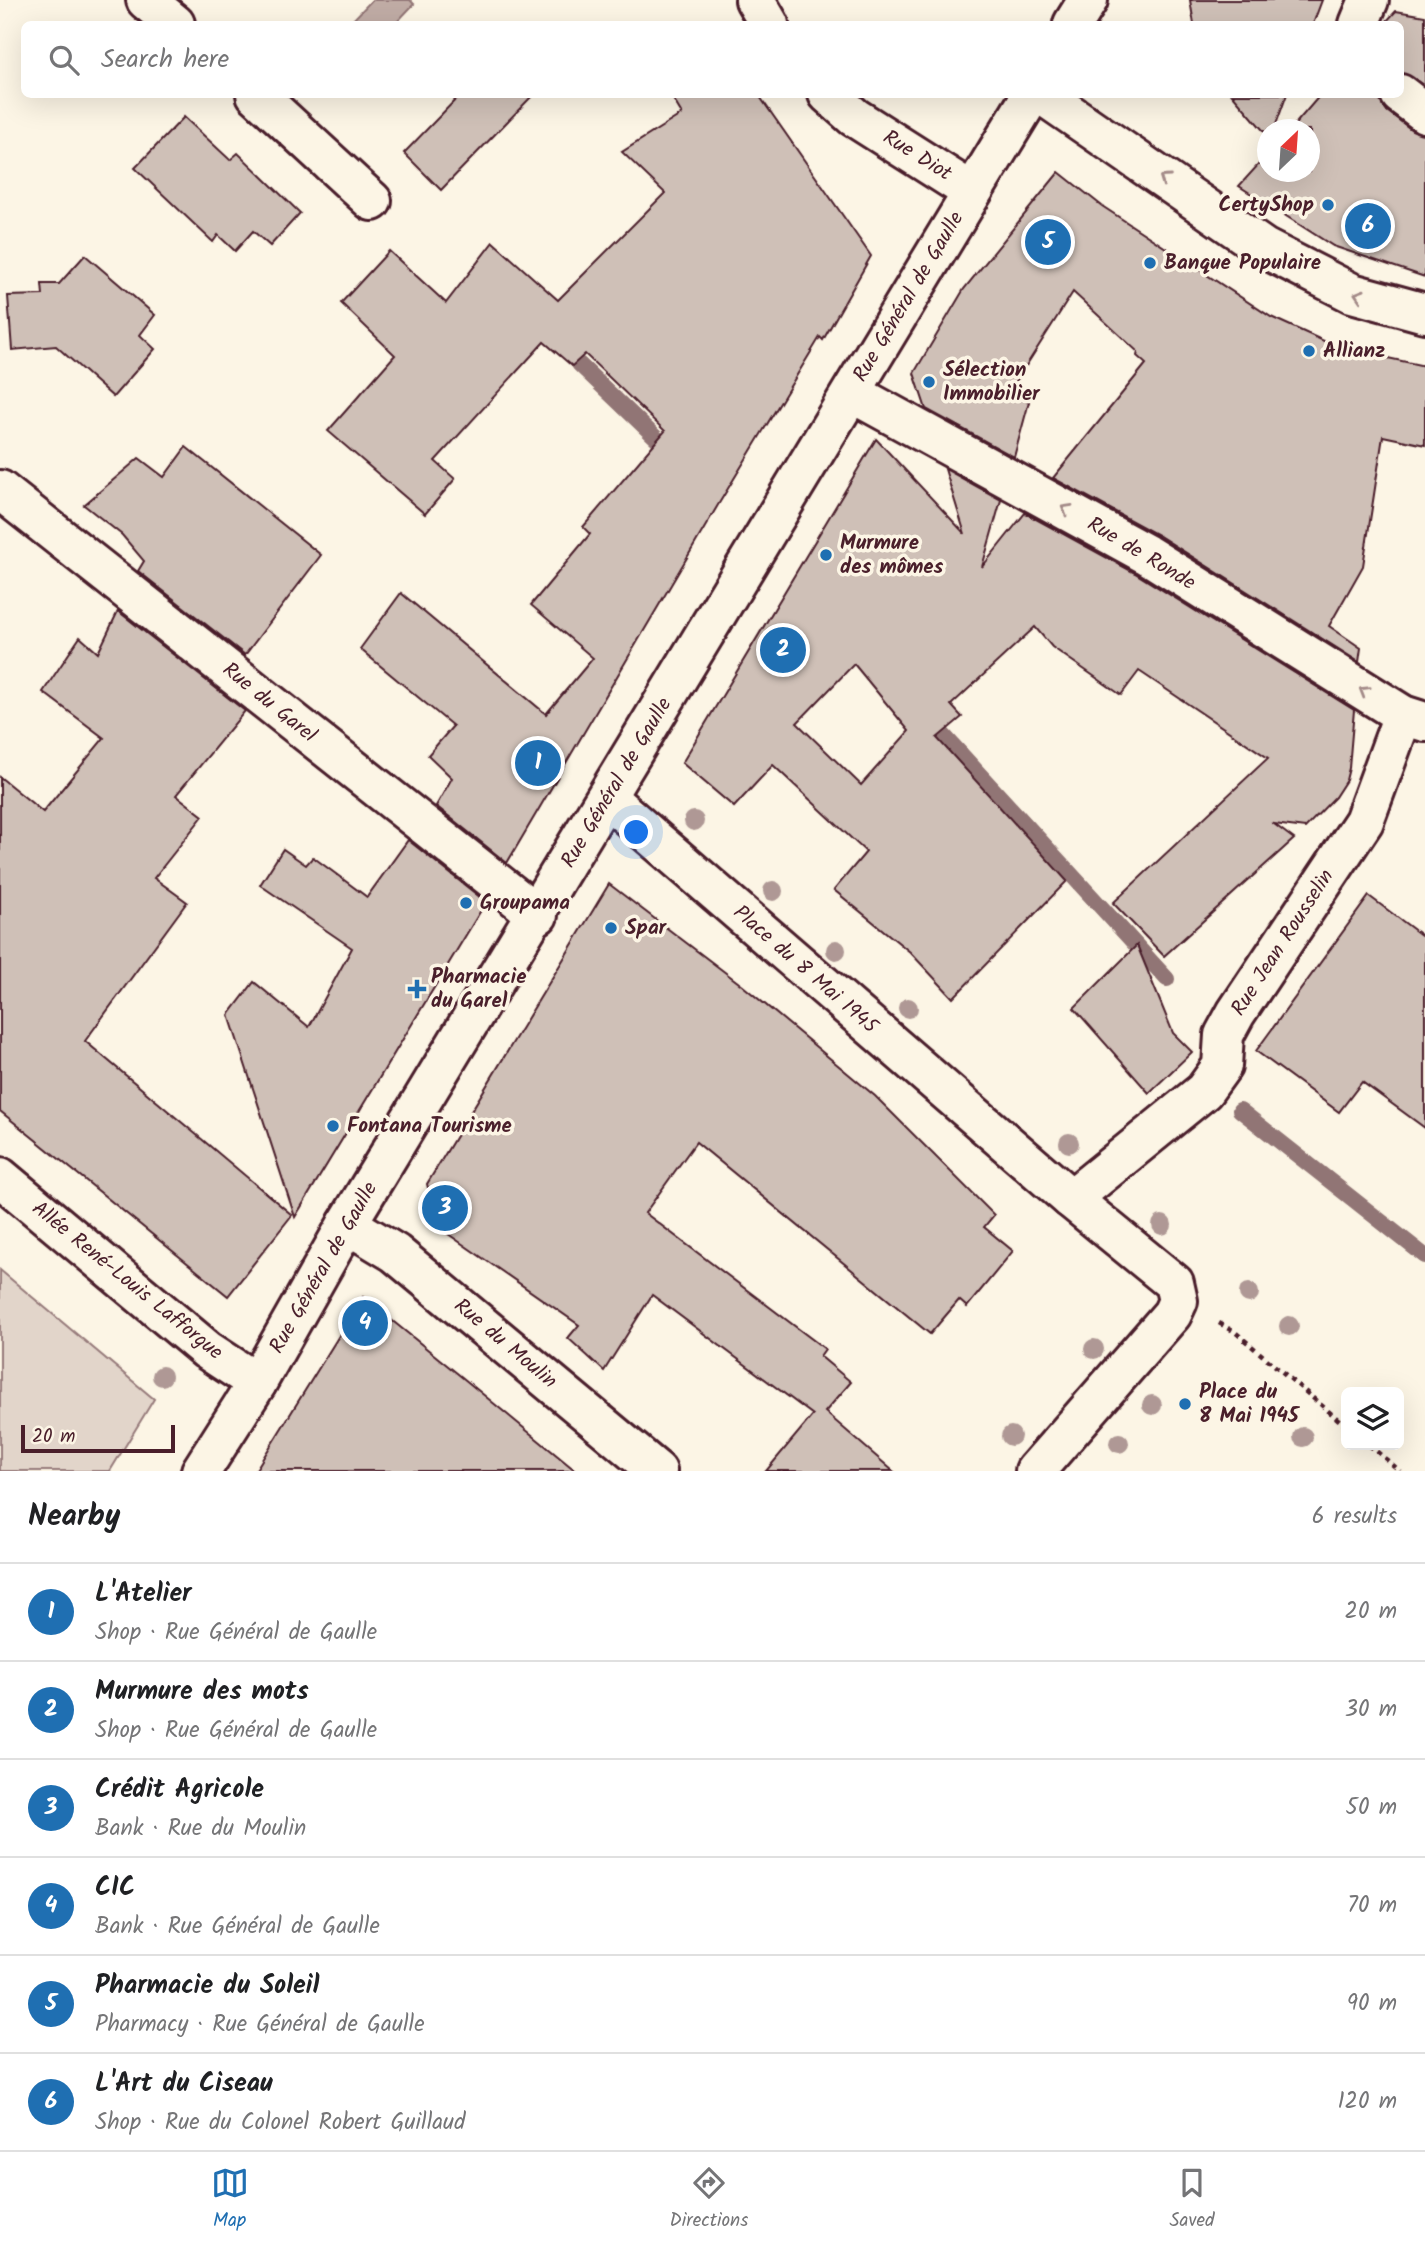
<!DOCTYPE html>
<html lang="en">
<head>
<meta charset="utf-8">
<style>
  body { margin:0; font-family:Kalam,sans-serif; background:#f2f2f2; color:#202124 }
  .controls { position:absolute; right:21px; bottom:21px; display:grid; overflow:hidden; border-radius:10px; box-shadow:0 7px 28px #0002 }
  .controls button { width:63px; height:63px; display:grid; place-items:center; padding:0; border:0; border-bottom:2px solid #e0e0e0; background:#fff; color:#202124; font:35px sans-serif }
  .compass { position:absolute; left:1257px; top:119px; width:63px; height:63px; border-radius:50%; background:#fff; box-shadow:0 7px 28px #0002; rotate:25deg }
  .scale { position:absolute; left:21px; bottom:18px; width:154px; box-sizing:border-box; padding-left:7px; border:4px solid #4a1f2b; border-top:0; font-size:19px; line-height:24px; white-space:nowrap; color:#4a1f2b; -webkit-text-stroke:5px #fcf5e5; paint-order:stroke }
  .you { position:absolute; left:637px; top:833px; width:24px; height:24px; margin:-18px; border:5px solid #fff; border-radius:50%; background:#1a73e8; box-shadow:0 0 0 10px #1a73e833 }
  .badge { display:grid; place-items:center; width:46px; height:46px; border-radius:50%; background:#1f6fb2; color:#fff; font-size:23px; font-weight:700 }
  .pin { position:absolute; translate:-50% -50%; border:4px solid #fff; box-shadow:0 2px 7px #0006 }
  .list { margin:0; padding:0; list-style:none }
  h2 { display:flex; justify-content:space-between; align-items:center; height:91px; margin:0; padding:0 28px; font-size:30px }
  h2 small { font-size:23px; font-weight:400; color:#757577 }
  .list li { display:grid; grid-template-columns:46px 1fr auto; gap:21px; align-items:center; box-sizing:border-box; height:98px; padding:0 28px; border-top:2px solid #e0e0e0 }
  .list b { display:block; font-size:26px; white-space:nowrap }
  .list p { margin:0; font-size:23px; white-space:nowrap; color:#757577 }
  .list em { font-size:23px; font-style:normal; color:#757577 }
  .icon { flex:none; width:38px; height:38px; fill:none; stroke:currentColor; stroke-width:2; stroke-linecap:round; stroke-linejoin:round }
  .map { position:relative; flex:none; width:1425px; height:1471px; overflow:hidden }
  .search { position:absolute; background:#fff; box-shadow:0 7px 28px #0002; left:21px; right:21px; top:21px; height:77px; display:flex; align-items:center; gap:18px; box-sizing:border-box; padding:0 24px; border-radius:10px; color:#757577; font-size:26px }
  .sheet { height:679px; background:#fff }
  nav { display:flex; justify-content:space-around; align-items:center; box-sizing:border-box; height:98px; border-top:2px solid #e0e0e0; background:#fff; font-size:19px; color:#757577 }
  nav a { display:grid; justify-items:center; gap:4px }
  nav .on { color:#1f6fb2 }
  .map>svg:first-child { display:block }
</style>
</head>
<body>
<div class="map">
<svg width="1425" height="1471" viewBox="0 0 1425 1471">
  <rect width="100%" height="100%" fill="#fcf5e5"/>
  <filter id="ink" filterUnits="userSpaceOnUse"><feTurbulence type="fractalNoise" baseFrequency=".0143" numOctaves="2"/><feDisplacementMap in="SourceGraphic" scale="14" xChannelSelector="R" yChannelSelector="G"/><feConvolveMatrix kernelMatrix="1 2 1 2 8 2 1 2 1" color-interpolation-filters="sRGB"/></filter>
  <g filter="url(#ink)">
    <path fill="#e2d5ca" stroke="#967a7a" stroke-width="2" d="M0,1270L154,1399L110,1471H0Z"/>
    <path fill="#c0aca5" stroke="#917474" stroke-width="2" d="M372,0H410L414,4L395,24H349Z"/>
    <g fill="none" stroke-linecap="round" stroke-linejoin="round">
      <g stroke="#917474" stroke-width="16">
        <path d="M579,364L673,454"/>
        <path d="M928,718L1167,979"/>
        <path d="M1240,1110L1425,1256"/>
      </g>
    </g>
    <g fill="#cfc0b7" stroke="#4a1f2b" stroke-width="2" fill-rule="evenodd">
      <path d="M1190,0H1322L1313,24H1194Z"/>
      <path d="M1396,11L1425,16V86L1401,73V24H1384Z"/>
      <path d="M461,94H534L441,190L404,153Z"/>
      <path d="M670,94H758L871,256L823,340L820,337L718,505L507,863L436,806L452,778L428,755L453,726L360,649L401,593L546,714L593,658L531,605L590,534L583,527L665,431L585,354L572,366L544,342L435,461L455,479L425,514L328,431L395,355L341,303L389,251L446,303L493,242L558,300L665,193L622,152L682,114Z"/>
      <path d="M1232,94H1287L1274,130H1268V136Z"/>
      <path d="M1321,94H1379L1387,111L1412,130L1425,134V277L1333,246L1239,186L1268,154V172H1310V130H1290Z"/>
      <path d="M184,117L230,160L238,153L300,213L270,246L253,231L235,251L218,235L213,242L135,168Z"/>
      <path d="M1059,172L1102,206L1271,317L1337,347L1425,366V445L1383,436L1363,566L1329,626L1361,648L1359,662L1158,535L1053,478L1146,364L1137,356L1138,352L1073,292L1010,391L1029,402L1014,457L926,409L914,373L964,289Z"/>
      <path d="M85,255L155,315L140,335L155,349L113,397L56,346L12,350L8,296L43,295L42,284H59Z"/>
      <path d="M876,439L965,534L945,469L1001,500L982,567L1025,513L1135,573L1354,710L1349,768L1346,780L1335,797L1305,828L1274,824L1294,839L1164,956L1113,903L1268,758L1139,671L1121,695L1052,647L1035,627L951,705L962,717L937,738L1067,881L953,998L910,952L834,890L866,852L773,765L734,807L682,763ZM854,664L909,731L861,785L797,723Z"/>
      <path d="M186,447L321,555L245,655L138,571L144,561L122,535L84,505L139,458L164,477Z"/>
      <path d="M118,611L245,711L176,795L203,816L154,878L187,902L85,1041L292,1215L228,1296L0,1111V777L43,812L104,738L43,692L80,637L98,653Z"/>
      <path d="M408,840L486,902L295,1217L229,1015L254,982L309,1027L352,948L260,885L283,849L306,865L313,857L367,897Z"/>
      <path d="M609,884L743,986L875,1096L994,1215L984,1227L1013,1251L967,1307L959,1300L930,1334L696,1142L645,1213L825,1349L820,1356L851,1382L825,1412L893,1471H766L813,1415L652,1295L604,1371L568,1338L579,1325L438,1227L427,1184Z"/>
      <path d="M1369,896L1425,938V1128L1362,1082L1339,1112L1256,1051Z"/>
      <path d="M1137,945L1173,1033L1192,1052L1149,1093L1074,1008Z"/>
      <path d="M363,1297L463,1378L576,1471H255Z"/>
    </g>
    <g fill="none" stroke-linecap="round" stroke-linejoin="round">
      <defs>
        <g id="minor">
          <path d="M146,0L175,24"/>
          <path d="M755,0L769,24"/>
          <path d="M1073,24L1088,0"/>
          <path d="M1359,24L1369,0"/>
          <path d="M256,94L372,201"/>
          <path d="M828,94L854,117L972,192"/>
          <path d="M1041,94L1264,248L1352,293L1425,313"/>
          <path d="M1400,94L1425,113"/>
          <path d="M852,393L1146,554L1403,715L1425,722"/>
          <path d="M0,490L538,915"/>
          <path d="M607,798L1071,1199L1174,1283L1178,1301L1172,1314L1035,1471"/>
          <path d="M0,1177L207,1350L257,1383"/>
          <path d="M1071,1199L1204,1091L1222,1066L1224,1035L1236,1013L1364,821L1403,715"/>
          <path d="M347,1224L395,1253L657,1471"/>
          <path d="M201,1471L257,1383L347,1224L1032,94"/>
        </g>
      </defs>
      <use href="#minor" stroke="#4a1f2b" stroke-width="44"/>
      <g stroke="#4a1f2b" stroke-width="4.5" stroke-dasharray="5 5" stroke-linecap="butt">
        <path d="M1219,1323L1235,1332L1346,1426"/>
        <path d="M1369,1445L1400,1471"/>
      </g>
      <use href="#minor" stroke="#fcf5e5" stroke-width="38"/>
    </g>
    <g fill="#af9895">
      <circle cx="694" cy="821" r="10"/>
      <circle cx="773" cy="891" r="10"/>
      <circle cx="836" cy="950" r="10"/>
      <circle cx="908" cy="1008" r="10"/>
      <circle cx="1069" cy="1143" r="10"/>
      <circle cx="1162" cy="1225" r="10"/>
      <circle cx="1249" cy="1293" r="10"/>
      <circle cx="1289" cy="1326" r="10"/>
      <circle cx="1094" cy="1349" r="10"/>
      <circle cx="162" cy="1376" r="10"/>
      <circle cx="1152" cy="1405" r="10"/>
      <circle cx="1011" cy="1436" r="10"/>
      <circle cx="1303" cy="1437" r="10"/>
      <circle cx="1119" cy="1443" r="10"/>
    </g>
    <defs><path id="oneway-chevron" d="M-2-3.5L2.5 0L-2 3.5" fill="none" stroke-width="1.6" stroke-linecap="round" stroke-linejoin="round" transform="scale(1.75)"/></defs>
    <g stroke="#a38a88">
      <use href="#oneway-chevron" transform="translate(1164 179) rotate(-145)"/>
      <use href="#oneway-chevron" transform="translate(1359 295) rotate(-163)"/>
      <use href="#oneway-chevron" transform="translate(1066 509) rotate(-151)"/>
      <use href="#oneway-chevron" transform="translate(1364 691) rotate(-149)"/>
    </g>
  </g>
  <g fill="#1f6fb2" stroke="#fcf5e5" stroke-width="2.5">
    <circle cx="1328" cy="205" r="7"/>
    <circle cx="1150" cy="263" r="7"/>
    <circle cx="1309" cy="351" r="7"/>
    <circle cx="929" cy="382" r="7"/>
    <circle cx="826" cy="555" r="7"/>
    <circle cx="466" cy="903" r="7"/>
    <circle cx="611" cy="928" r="7"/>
    <path d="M413.5 978.5h7v7h7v7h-7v7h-7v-7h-7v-7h7z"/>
    <circle cx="333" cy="1126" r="7"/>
    <circle cx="1185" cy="1404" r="7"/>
  </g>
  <g text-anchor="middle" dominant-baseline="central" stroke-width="7" stroke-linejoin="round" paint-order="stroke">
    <g font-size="21" fill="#4a1f2b" stroke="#fcf5e5">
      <text transform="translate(917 156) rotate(32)">Rue Diot</text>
      <text transform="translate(909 297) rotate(-59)">Rue Général de Gaulle</text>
      <text transform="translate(1141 554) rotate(31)">Rue de Ronde</text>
      <text transform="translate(269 703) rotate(39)">Rue du Garel</text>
      <text transform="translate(617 783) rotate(-59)">Rue Général de Gaulle</text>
      <text transform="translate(1283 943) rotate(-57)">Rue Jean Rousselin</text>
      <text transform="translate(805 970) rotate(41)">Place du 8 Mai 1945</text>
      <text transform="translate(324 1268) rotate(-60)">Rue Général de Gaulle</text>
      <text transform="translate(127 1281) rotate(39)">Allée René-Louis Lafforgue</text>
      <text transform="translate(505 1344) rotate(40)">Rue du Moulin</text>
    </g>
    <g font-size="21" font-weight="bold" fill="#4a1f2b" stroke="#fcf5e5" text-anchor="start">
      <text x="1314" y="205" text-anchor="end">CertyShop</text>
      <text x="1164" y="263">Banque Populaire</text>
      <text x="1323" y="351">Allianz</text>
      <text x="943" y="370">Sélection<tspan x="943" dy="24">Immobilier</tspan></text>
      <text x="840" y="543">Murmure<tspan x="840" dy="24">des mômes</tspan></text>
      <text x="480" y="903">Groupama</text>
      <text x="625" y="928">Spar</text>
      <text x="431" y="977">Pharmacie<tspan x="431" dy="24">du Garel</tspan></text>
      <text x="347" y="1126">Fontana Tourisme</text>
      <text x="1199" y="1392">Place du<tspan x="1199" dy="24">8 Mai 1945</tspan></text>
    </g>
  </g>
</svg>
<div class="controls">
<button><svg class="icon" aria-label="layers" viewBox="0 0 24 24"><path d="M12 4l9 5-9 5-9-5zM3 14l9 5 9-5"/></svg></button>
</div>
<svg class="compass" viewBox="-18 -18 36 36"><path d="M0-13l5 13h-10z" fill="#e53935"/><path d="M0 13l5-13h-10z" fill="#757577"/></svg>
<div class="scale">20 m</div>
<div class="you"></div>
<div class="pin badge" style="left:538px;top:763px">1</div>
<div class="pin badge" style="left:783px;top:650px">2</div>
<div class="pin badge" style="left:445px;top:1208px">3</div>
<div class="pin badge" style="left:365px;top:1323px">4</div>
<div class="pin badge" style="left:1048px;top:242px">5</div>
<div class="pin badge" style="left:1368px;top:226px">6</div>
<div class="search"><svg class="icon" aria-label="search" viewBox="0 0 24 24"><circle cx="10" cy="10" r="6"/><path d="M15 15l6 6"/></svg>Search here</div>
</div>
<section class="sheet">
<h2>Nearby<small>6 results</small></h2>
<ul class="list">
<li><span class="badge">1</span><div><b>L'Atelier</b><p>Shop · Rue Général de Gaulle</p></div><em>20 m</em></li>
<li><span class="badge">2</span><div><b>Murmure des mots</b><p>Shop · Rue Général de Gaulle</p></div><em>30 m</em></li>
<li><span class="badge">3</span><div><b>Crédit Agricole</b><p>Bank · Rue du Moulin</p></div><em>50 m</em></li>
<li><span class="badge">4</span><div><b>CIC</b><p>Bank · Rue Général de Gaulle</p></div><em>70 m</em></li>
<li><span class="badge">5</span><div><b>Pharmacie du Soleil</b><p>Pharmacy · Rue Général de Gaulle</p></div><em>90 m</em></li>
<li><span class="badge">6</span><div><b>L'Art du Ciseau</b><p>Shop · Rue du Colonel Robert Guillaud</p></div><em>120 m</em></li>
</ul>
</section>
<nav>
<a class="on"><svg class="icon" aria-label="map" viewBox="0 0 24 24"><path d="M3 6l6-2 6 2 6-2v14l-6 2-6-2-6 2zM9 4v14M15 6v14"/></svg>Map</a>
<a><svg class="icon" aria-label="directions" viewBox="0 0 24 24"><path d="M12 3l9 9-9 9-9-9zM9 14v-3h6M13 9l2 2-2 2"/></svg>Directions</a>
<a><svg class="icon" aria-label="saved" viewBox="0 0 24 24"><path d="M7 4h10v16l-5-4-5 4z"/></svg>Saved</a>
</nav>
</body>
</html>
